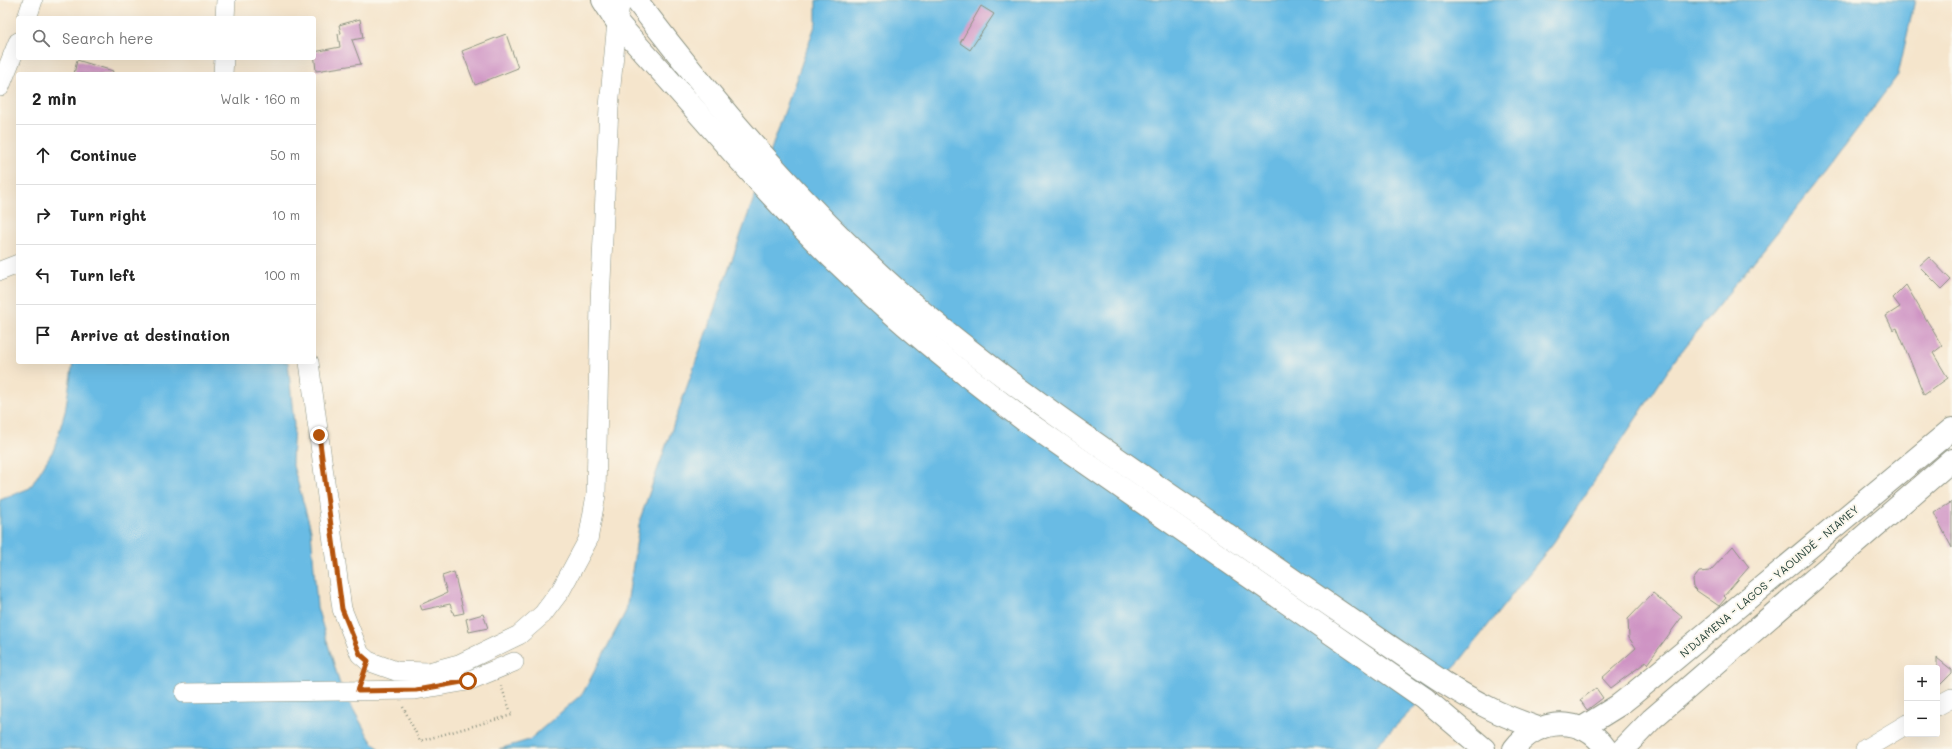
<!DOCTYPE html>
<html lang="en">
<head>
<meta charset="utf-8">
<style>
  body { margin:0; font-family:Mali,sans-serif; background:#f6f6f6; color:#222 }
  .controls { position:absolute; right:12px; bottom:12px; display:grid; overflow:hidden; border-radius:4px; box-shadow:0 4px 16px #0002 }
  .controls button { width:36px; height:36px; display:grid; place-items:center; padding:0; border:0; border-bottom:1px solid #e0e0e0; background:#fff; color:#222; font:20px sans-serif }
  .stop { position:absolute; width:12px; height:12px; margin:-9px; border:3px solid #b45309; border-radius:50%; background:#fff }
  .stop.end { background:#b45309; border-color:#fff; box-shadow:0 1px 4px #0008 }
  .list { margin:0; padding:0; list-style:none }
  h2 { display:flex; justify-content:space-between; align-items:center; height:52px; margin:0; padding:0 16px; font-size:17px }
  h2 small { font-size:13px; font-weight:400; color:#767676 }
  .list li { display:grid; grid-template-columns:26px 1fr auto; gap:12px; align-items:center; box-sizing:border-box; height:60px; padding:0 16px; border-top:1px solid #e0e0e0 }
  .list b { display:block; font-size:15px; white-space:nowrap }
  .list em { font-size:13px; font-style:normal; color:#767676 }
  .icon { flex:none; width:22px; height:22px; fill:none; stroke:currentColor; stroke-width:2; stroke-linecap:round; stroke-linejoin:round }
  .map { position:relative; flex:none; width:1952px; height:749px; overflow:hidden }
  .search { position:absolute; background:#fff; box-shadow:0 4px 16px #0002; left:16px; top:16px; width:300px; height:44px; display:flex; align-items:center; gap:10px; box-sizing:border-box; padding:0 14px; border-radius:4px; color:#767676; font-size:15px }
  .panel { position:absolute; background:#fff; box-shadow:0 4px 16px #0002; left:16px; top:72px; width:300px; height:292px; border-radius:4px }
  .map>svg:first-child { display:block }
</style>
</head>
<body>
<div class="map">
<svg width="1952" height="749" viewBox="0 0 1952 749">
  <rect width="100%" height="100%" fill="#fbf7ec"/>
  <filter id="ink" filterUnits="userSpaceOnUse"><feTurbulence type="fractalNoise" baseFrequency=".025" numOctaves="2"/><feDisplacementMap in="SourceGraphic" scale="8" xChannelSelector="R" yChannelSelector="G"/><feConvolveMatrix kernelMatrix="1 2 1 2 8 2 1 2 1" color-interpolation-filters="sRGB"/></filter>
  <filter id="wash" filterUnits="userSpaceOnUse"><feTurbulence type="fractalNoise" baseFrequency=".012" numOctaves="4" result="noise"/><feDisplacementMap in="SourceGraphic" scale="16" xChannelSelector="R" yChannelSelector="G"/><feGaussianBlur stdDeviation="0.9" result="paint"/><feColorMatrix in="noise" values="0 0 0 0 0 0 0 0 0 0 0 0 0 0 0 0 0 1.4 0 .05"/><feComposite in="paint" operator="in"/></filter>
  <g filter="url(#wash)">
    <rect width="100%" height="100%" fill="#f5e5cc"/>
    <g fill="#69bbe4" stroke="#447c8c">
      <path d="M816,0H1915L1898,75L1819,180L1677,357L1554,542L1459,662L1373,749H499L529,740L583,693L626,611L640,519L816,23Z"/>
      <path d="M73,362H288L294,425L292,462L311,530L317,607L341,688L370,739L379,749H0V500L30,488L54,449L65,412Z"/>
    </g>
    <g id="blocks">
      <g fill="#cf94c4">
        <path d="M981,6L994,14L970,50L960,43Z"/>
        <path d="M360,19L363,38L352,40L361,64L316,71L314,52L340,47L338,34L341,33L339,25Z"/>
        <path d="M506,34L518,68L475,85L462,51Z"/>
        <path d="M77,60L113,71L112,74H74Z"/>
        <path d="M1929,257L1951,280L1942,289L1919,266Z"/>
        <path d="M1906,285L1942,346L1933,353L1948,378L1924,395L1897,328L1893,330L1886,316L1900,307L1893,298Z"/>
        <path d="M1952,502V548L1934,513Z"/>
        <path d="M1733,546L1749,567L1724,596L1726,598L1719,606L1697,591L1694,588L1693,580L1699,572L1710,571Z"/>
        <path d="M454,572L464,613L454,615L450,604L422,610L420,605L447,593L442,576Z"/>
        <path d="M1653,593L1682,617L1647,664L1646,662L1611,688L1602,678L1636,648L1629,638L1628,619Z"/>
        <path d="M483,614L488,628L469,632L466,619Z"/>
        <path d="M1937,658L1952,670V673L1937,688Z"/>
        <path d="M1596,688L1603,698L1587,710L1580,700Z"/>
      </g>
    </g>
  </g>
  <g filter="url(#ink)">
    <use href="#blocks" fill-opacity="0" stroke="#8a9180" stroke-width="1"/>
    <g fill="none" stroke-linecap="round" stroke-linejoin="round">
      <defs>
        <g id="minor">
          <path d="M27,18L33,0"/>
          <path d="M225,18L226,0"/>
          <path d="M223,74L224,58"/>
          <path d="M0,87L18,42"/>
          <path d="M0,271L18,264"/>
          <path d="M309,362L342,609L360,654L368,661L396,671L429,672L459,664L519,635L543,614L561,590L588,540L596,495L600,303L609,107L617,22L621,0"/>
          <path d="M185,693L415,690L468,681L514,662"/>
          <path d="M1937,706L1952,698"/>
          <path d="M1865,749L1907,724"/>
        </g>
        <g id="major">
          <path d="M603,0L617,22C641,50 667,77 691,105C742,163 792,221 848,273C903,326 963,374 1024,420L1424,698L1484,749"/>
          <path d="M636,0C715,104 801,205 899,292C1007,386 1127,465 1244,546C1291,579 1338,611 1385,643C1419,666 1452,690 1489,708C1504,716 1521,722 1538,728"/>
        </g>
        <g id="highway">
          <path d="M1582,728L1619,705L1633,694L1952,429"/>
          <path d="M1514,749C1538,717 1583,715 1606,749"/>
          <path d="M1623,749L1652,719L1952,460"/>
        </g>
      </defs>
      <use href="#minor" stroke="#8a9180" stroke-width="20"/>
      <use href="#major" stroke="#8a9180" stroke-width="24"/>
      <use href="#highway" stroke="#8a9180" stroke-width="24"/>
      <path stroke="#8a9180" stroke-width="2.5" stroke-dasharray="1 3" stroke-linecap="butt" d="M403,707L420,741L512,715L501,686"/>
      <use href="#minor" stroke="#fff" stroke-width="19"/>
      <use href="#major" stroke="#fff" stroke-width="22"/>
      <use href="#highway" stroke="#fff" stroke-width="22"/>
    </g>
  </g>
  <g fill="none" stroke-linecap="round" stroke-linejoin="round" filter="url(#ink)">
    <path stroke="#b45309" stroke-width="5" d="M319,435L342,609L360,654L368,661L358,691L416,690L468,681"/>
  </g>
  <g text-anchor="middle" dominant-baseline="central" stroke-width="4" stroke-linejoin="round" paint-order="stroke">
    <g font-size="11" fill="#1f3d34" stroke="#fbf7ec">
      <text transform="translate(1769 581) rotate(-40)">N'DJAMENA - LAGOS - YAOUNDÉ - NIAMEY</text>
    </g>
  </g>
</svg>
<div class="controls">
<button>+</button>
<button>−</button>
</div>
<div class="stop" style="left:468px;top:681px"></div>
<div class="stop end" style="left:319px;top:435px"></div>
<div class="search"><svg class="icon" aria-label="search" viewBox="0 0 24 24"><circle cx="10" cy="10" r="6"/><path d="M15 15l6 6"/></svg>Search here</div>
<section class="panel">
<h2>2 min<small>Walk · 160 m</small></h2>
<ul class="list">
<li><svg class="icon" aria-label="ahead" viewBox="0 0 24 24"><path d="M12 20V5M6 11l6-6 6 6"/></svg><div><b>Continue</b></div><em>50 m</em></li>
<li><svg class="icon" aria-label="right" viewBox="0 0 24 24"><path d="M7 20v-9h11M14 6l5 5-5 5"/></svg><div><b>Turn right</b></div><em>10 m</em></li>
<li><svg class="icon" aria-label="left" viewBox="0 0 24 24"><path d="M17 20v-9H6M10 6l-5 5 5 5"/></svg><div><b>Turn left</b></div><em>100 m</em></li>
<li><svg class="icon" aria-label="arrive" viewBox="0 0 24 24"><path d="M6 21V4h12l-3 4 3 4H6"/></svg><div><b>Arrive at destination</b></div></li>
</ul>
</section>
</div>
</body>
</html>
